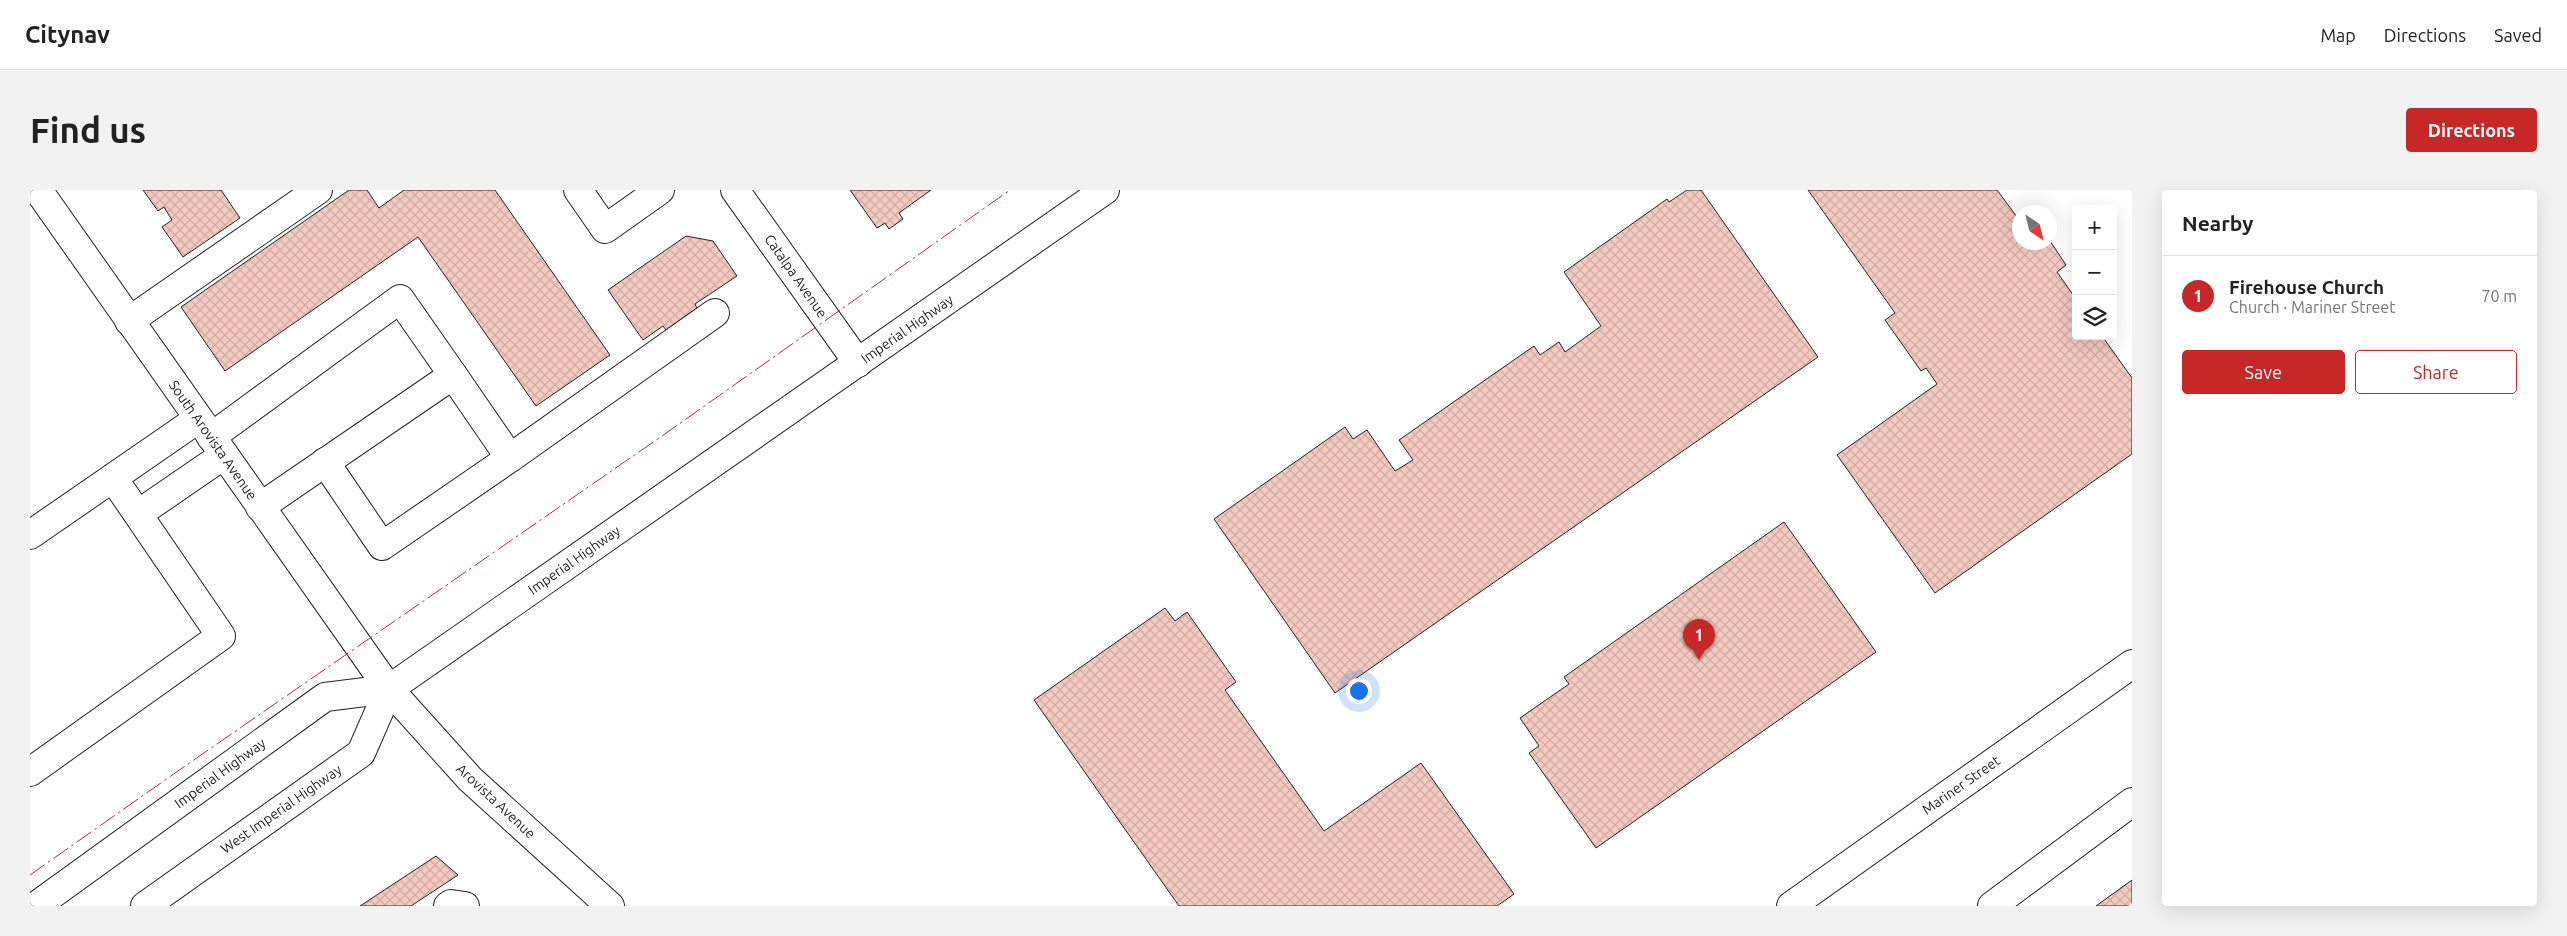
<!DOCTYPE html>
<html lang="en">
<head>
<meta charset="utf-8">
<style>
  body { margin:0; font-family:Ubuntu,sans-serif; background:#f2f2f2; color:#222 }
  .controls { position:absolute; right:15px; top:15px; display:grid; overflow:hidden; border-radius:5px; box-shadow:0 5px 20px #0002 }
  .controls button { width:45px; height:45px; display:grid; place-items:center; padding:0; border:0; border-bottom:1px solid #e0e0e0; background:#fff; color:#222; font:25px sans-serif }
  .compass { position:absolute; left:1982px; top:15px; width:45px; height:45px; border-radius:50%; background:#fff; box-shadow:0 5px 20px #0002; rotate:145deg }
  .you { position:absolute; left:1328px; top:500px; width:18px; height:18px; margin:-12px; border:4px solid #fff; border-radius:50%; background:#1a73e8; box-shadow:0 0 0 8px #1a73e833 }
  .badge { display:grid; place-items:center; width:32px; height:32px; border-radius:50%; background:#c62828; color:#fff; font-size:16px; font-weight:700 }
  .pin { position:absolute; translate:-50% -41px; filter:drop-shadow(0 1px 2px #0008) }
  .pin::after { content:''; position:absolute; top:26px; width:18px; height:15px; background:inherit; clip-path:polygon(0 0,100% 0,50% 100%) }
  .list { margin:0; padding:0; list-style:none }
  h2 { display:flex; justify-content:space-between; align-items:center; height:65px; margin:0; padding:0 20px; font-size:21px }
  h2 small { font-size:16px; font-weight:400; color:#767676 }
  .list li { display:grid; grid-template-columns:32px 1fr auto; gap:15px; align-items:center; box-sizing:border-box; height:80px; padding:0 20px; border-top:1px solid #e0e0e0 }
  .list b { display:block; font-size:19px; white-space:nowrap }
  .list p { margin:0; font-size:16px; white-space:nowrap; color:#767676 }
  .list em { font-size:16px; font-style:normal; color:#767676 }
  .actions { display:flex; gap:10px; padding:15px 20px }
  .actions a { flex:1; padding:11px 0; border:1px solid #c62828; border-radius:5px; text-align:center; font-size:18px; color:#c62828 }
  .actions .main { background:#c62828; color:#fff }
  .icon { flex:none; width:28px; height:28px; fill:none; stroke:currentColor; stroke-width:2; stroke-linecap:round; stroke-linejoin:round }
  .map { position:relative; flex:none; width:2102px; height:716px; overflow:hidden; border-radius:5px }
  header { display:flex; align-items:center; gap:30px; box-sizing:border-box; height:70px; padding:0 25px; background:#fff; border-bottom:1px solid #e0e0e0 }
  header strong { font-size:24px }
  nav { display:flex; gap:28px; margin-inline-start:auto; font-size:18px }
  .intro { display:flex; align-items:center; justify-content:space-between; box-sizing:border-box; height:120px; padding:0 30px }
  h1 { margin:0; font-size:35px }
  .button { padding:12px 22px; border-radius:5px; background:#c62828; color:#fff; font-size:18px; font-weight:700 }
  main { display:flex; gap:30px; padding:0 30px }
  aside { flex:1; background:#fff; border-radius:5px; box-shadow:0 5px 20px #0002 }
  .map>svg:first-child { display:block }
</style>
</head>
<body>
<header>
<strong>Citynav</strong>
<nav><a>Map</a><a>Directions</a><a>Saved</a></nav>
</header>
<div class="intro"><h1>Find us</h1><a class="button">Directions</a></div>
<main>
<div class="map">
<svg width="2102" height="716" viewBox="0 0 2102 716">
  <defs>
    <pattern id="building-cross-hatch" width="8" height="8" patternUnits="userSpaceOnUse" patternTransform="scale(1.25)"><rect width="8" height="8" fill="#f3c9c0"/><path d="M0 0l8 8M0 8l8-8" fill="none" stroke="#d0aca5"/></pattern>
  </defs>
  <rect width="100%" height="100%" fill="#fff"/>
  <g fill="url(#building-cross-hatch)" stroke="#222">
    <path d="M113,0H191L210,28L153,67L132,37L142,30L134,17L128,21Z"/>
    <path d="M319,0H337L349,18L374,0H465L580,165L506,216L388,47L195,181L151,117Z"/>
    <path d="M820,0H901L869,23L873,29L859,39L855,33L847,38Z"/>
    <path d="M1657,0H1671L1788,167L1305,503L1184,329L1315,237L1323,249L1337,240L1365,281L1383,270L1369,250L1504,156L1510,165L1529,152L1535,162L1571,136L1534,82L1637,9L1639,12Z"/>
    <path d="M1778,0H1967L1990,31V52L2020,51L2036,75L2027,82L2046,109V146H2072L2102,188V264L1905,403L1807,265L1907,194L1896,178L1891,181L1855,130L1865,123Z"/>
    <path d="M656,46L683,51L707,86L665,114L667,118L636,140L633,136L613,150L578,100Z"/>
    <path d="M1754,332L1846,462L1566,658L1499,563L1509,556L1490,528L1539,494L1534,487Z"/>
    <path d="M1135,418L1145,431L1157,422L1206,492L1195,500L1294,641L1391,573L1484,704L1467,716H1149L1004,510Z"/>
    <path d="M406,666L428,685L381,716H330Z"/>
    <path d="M2102,690V716H2066Z"/>
  </g>
  <g fill="none" stroke-linecap="round" stroke-linejoin="round">
    <defs>
      <g id="minor">
        <path d="M8,0L359,499L440,589L580,716"/>
        <path d="M548,0L575,39L630,0"/>
        <path d="M705,0L828,173"/>
        <path d="M99,131L288,0"/>
        <path d="M181,247L370,109L423,185"/>
        <path d="M295,272L352,356L480,268"/>
        <path d="M230,317L423,185L480,268L685,123"/>
        <path d="M108,324L194,265"/>
        <path d="M0,345L168,229"/>
        <path d="M0,582L191,446L83,288"/>
        <path d="M418,716L421,714L435,716"/>
        <path d="M1761,716L2102,474"/>
        <path d="M1962,716L2102,612"/>
      </g>
      <g id="major">
        <path d="M6,716L295,507L359,499L1075,0"/>
        <path d="M115,716L331,563L359,499"/>
      </g>
    </defs>
    <use href="#minor" stroke="#222" stroke-width="30"/>
    <use href="#major" stroke="#222" stroke-width="30"/>
    <use href="#minor" stroke="#fff" stroke-width="28"/>
    <use href="#major" stroke="#fff" stroke-width="28"/>
    <path stroke="#c62828" stroke-width="1" stroke-dasharray="18 4 2.5 4" stroke-linecap="butt" d="M0,685L145,583L632,246L980,0"/>
  </g>
  <g text-anchor="middle" dominant-baseline="central" stroke-width="4" stroke-linejoin="round" paint-order="stroke">
    <g font-size="14" fill="#222" stroke="#fff">
      <text transform="translate(766 86) rotate(55)">Catalpa Avenue</text>
      <text transform="translate(877 139) rotate(-35)">Imperial Highway</text>
      <text transform="translate(183 250) rotate(55)">South Arovista Avenue</text>
      <text transform="translate(544 370) rotate(-35)">Imperial Highway</text>
      <text transform="translate(190 583) rotate(-36)">Imperial Highway</text>
      <text transform="translate(1931 595) rotate(-35)">Mariner Street</text>
      <text transform="translate(466 611) rotate(43)">Arovista Avenue</text>
      <text transform="translate(251 619) rotate(-35)">West Imperial Highway</text>
    </g>
  </g>
</svg>
<div class="controls">
<button>+</button>
<button>−</button>
<button><svg class="icon" aria-label="layers" viewBox="0 0 24 24"><path d="M12 4l9 5-9 5-9-5zM3 14l9 5 9-5"/></svg></button>
</div>
<svg class="compass" viewBox="-18 -18 36 36"><path d="M0-13l5 13h-10z" fill="#e53935"/><path d="M0 13l5-13h-10z" fill="#767676"/></svg>
<div class="you"></div>
<div class="pin badge" style="left:1669px;top:470px">1</div>
</div>
<aside>
<h2>Nearby<small></small></h2>
<ul class="list">
<li><span class="badge">1</span><div><b>Firehouse Church</b><p>Church · Mariner Street</p></div><em>70 m</em></li>
</ul>
<div class="actions"><a class="main">Save</a><a>Share</a></div>
</aside>
</main>
</body>
</html>
